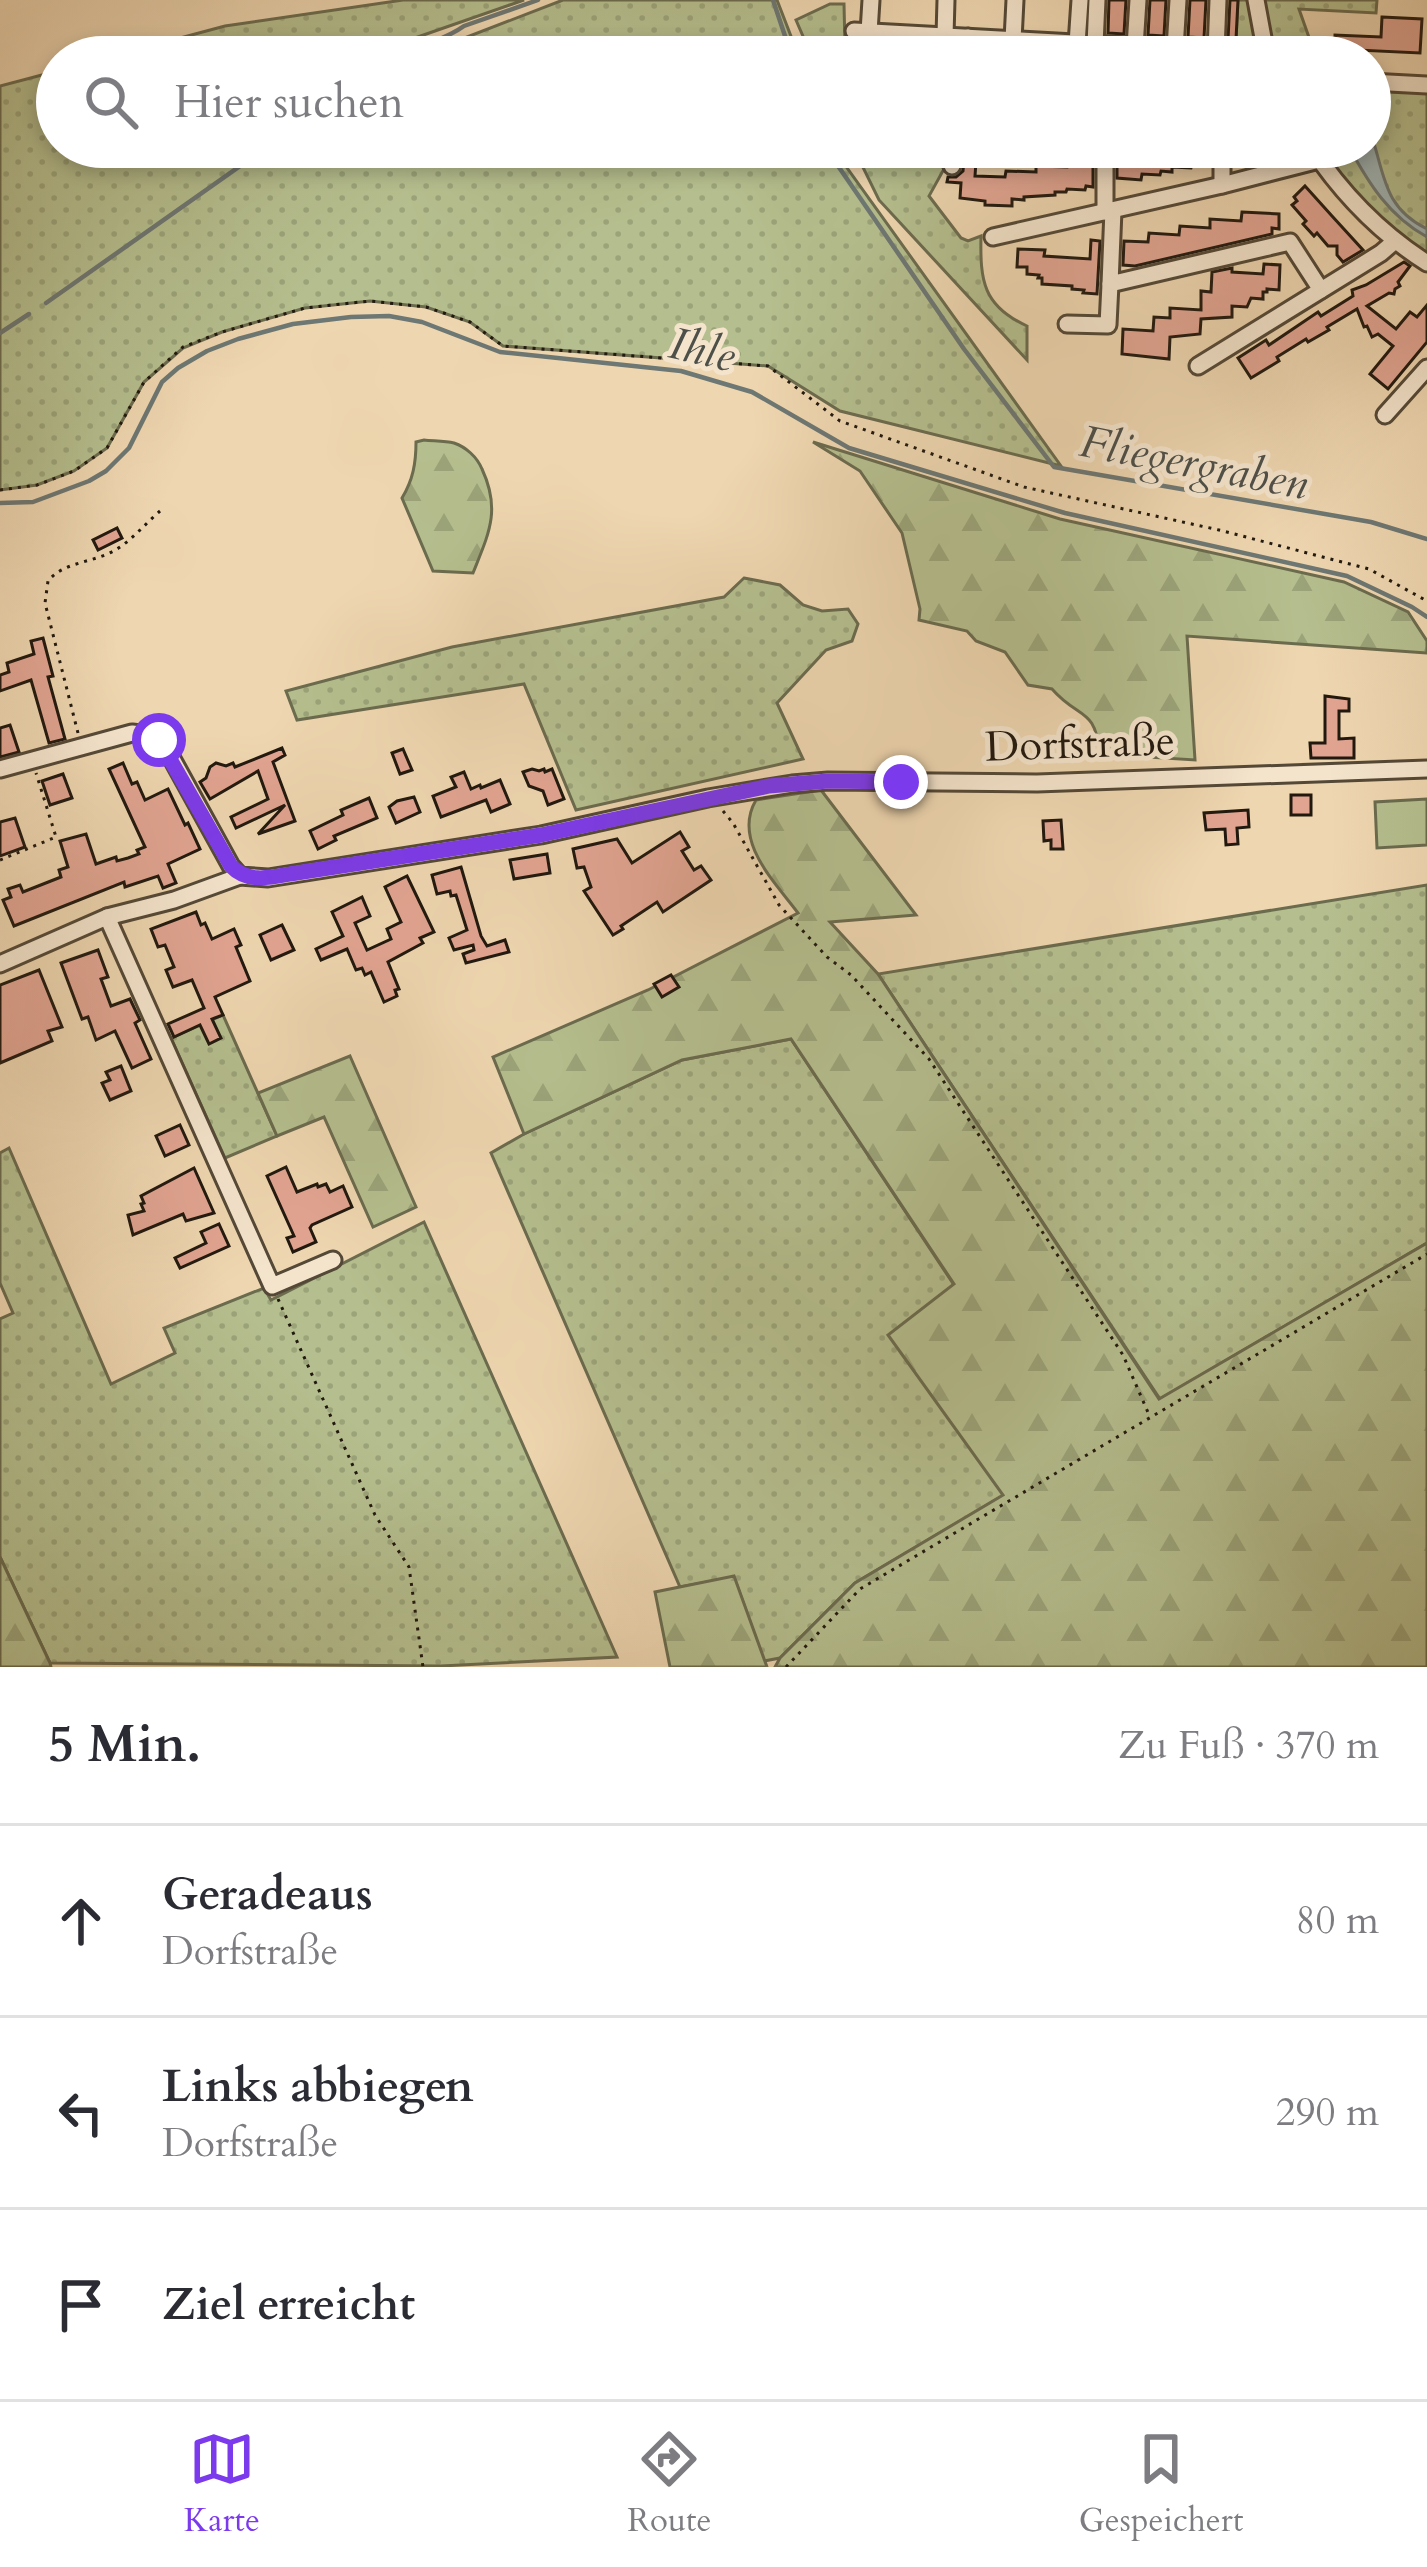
<!DOCTYPE html>
<html lang="de">
<head>
<meta charset="utf-8">
<style>
  body { margin:0; font-family:Cardo,serif; background:#f2f2f3; color:#2b2b33 }
  .stop { position:absolute; width:36px; height:36px; margin:-27px; border:9px solid #7c3aed; border-radius:50%; background:#fff }
  .stop.end { background:#7c3aed; border-color:#fff; box-shadow:0 3px 12px #0008 }
  .list { margin:0; padding:0; list-style:none }
  h2 { display:flex; justify-content:space-between; align-items:center; height:156px; margin:0; padding:0 48px; font-size:51px }
  h2 small { font-size:39px; font-weight:400; color:#7c7c81 }
  .list li { display:grid; grid-template-columns:78px 1fr auto; gap:36px; align-items:center; box-sizing:border-box; height:192px; padding:0 48px; border-top:3px solid #e1e1e2 }
  .list b { display:block; font-size:45px; white-space:nowrap }
  .list p { margin:0; font-size:39px; white-space:nowrap; color:#7c7c81 }
  .list em { font-size:39px; font-style:normal; color:#7c7c81 }
  .icon { flex:none; width:66px; height:66px; fill:none; stroke:currentColor; stroke-width:2; stroke-linecap:round; stroke-linejoin:round }
  .map { position:relative; flex:none; width:1427px; height:1667px; overflow:hidden }
  .search { position:absolute; background:#fff; box-shadow:0 6px 18px #0003; left:36px; right:36px; top:36px; height:132px; display:flex; align-items:center; gap:30px; box-sizing:border-box; padding:0 42px; border-radius:66px; color:#7c7c81; font-size:45px }
  .sheet { height:732px; background:#fff }
  nav { display:flex; justify-content:space-around; align-items:center; box-sizing:border-box; height:168px; border-top:3px solid #e1e1e2; background:#fff; font-size:33px; color:#7c7c81 }
  nav a { display:grid; justify-items:center; gap:6px }
  nav .on { color:#7c3aed }
  .map>svg:first-child { display:block }
</style>
</head>
<body>
<div class="map">
<svg width="1427" height="1667" viewBox="0 0 1427 1667">
  <defs>
    <pattern id="grass-dots" width="8" height="8" patternUnits="userSpaceOnUse" patternTransform="scale(3)"><rect width="8" height="8" fill="#b5be8e"/><path d="M2 2h.1M6 6h.1" fill="none" stroke="#9ba379" stroke-width="1.8" stroke-linecap="round"/></pattern>
    <pattern id="forest-firs" width="22" height="20" patternUnits="userSpaceOnUse" patternTransform="scale(3)"><rect width="22" height="20" fill="#b5be8e"/><path d="M5 1l3.5 6h-7zM16 11l3.5 6h-7z" fill="#9ba379"/></pattern>
  </defs>
  <rect width="100%" height="100%" fill="#eed6b0"/>
  <filter id="stains"><feTurbulence type="fractalNoise" baseFrequency=".00167" numOctaves="4"/><feColorMatrix values="0 0 0 0 .2 0 0 0 0 .09 0 0 0 0 .02 0 0 0 .5 -.17"/></filter>
  <radialGradient id="worn" r=".72"><stop offset=".6" stop-color="#630" stop-opacity="0"/><stop offset="1" stop-color="#630" stop-opacity=".3"/></radialGradient>
  <g fill="url(#grass-dots)" stroke="#6b6b4e" stroke-width="3">
    <path d="M403,0H524L412,39L418,56L563,0H777L799,57H109L225,26Z"/>
    <path d="M1238,0H1377L1376,13L1299,9L1312,46L1292,54L1278,53L1274,42L1236,39Z"/>
    <path d="M830,4H844L845,47L851,53L855,50L860,57H812L796,20Z"/>
    <path d="M57,71V147H832L1061,466L840,411L768,366L503,346L470,322L426,307L370,301L305,308L222,332L183,348L144,382L107,448L74,471L37,485L0,490V86Z"/>
    <path d="M1370,89L1427,92V256C1386,225 1346,192 1319,147H1370Z"/>
    <path d="M853,147H927L944,169L929,196L961,238L968,241L981,236C980,281 983,306 1027,326V360L879,200Z"/>
    <path d="M744,578L780,585L803,605L822,611L848,609L858,624L852,641L826,650L777,703L803,759L576,810L524,684L297,720L286,691L452,647L724,597Z"/>
    <path d="M1427,885V1243L1160,1399L878,974Z"/>
    <path d="M223,1015L277,1136L225,1158L171,1038Z"/>
    <path d="M791,1039L954,1285L889,1335L1004,1495L855,1583L780,1658L764,1661L734,1577L680,1587L491,1153L524,1134L682,1060Z"/>
    <path d="M9,1148L111,1384L175,1353L164,1328L264,1288L271,1300L424,1222L617,1657L441,1666L50,1663L0,1557V1319L13,1313L0,1283V1153Z"/>
  </g>
  <g fill="url(#forest-firs)" stroke="#6b6b4e" stroke-width="3">
    <path d="M424,440C433,441 445,441 454,443C466,447 477,457 482,469C501,510 489,533 473,573L433,571L402,498C413,480 416,463 416,442Z"/>
    <path d="M813,442L1060,519L1344,582L1408,612L1427,641V653L1187,636L1195,760L1100,754C1095,706 1079,720 1052,689L1028,685L1005,652L976,641L967,631L919,620L920,609L902,533L860,471Z"/>
    <path d="M821,790L916,915L830,922L878,974L1159,1399L1427,1243V1667H775L780,1658L855,1583L1003,1495L888,1335L954,1284L791,1039L682,1060L524,1134L493,1057L648,990L798,913C775,882 732,841 756,800Z"/>
    <path d="M350,1056L416,1207L373,1227L324,1117L277,1136L258,1093Z"/>
    <path d="M0,1557L50,1663L51,1667H0Z"/>
    <path d="M734,1576L767,1667H670L655,1592Z"/>
  </g>
  <path fill="#b5be8e" stroke="#6b6b4e" stroke-width="3" d="M1427,799V845L1377,848L1375,802Z"/>
  <path fill="#9fb6b7" stroke="#6d7773" stroke-width="3" d="M1370,131C1385,173 1382,207 1427,229V237C1389,216 1369,184 1349,147H1370Z"/>
  <g fill="none" stroke-linecap="round" stroke-linejoin="round">
    <g stroke="#6d7773" stroke-width="4.5">
      <path d="M773,0L792,57"/>
      <path d="M401,57C423,43 445,40 464,26L538,0"/>
      <path d="M825,147L964,349L1054,467L1371,522L1427,539"/>
      <path d="M46,303L267,147"/>
      <path d="M0,333L29,314"/>
      <path d="M0,503L33,502L89,481L106,471L129,448L162,382L178,368L207,351L238,339L293,324L351,317L389,316L422,322L500,352L681,371L752,392L849,448L1065,513L1347,576L1412,607L1427,617"/>
    </g>
  </g>
  <g fill="#e1a491" stroke="#21180e" stroke-width="3">
    <path d="M1109,0H1126L1124,34L1108,33Z"/>
    <path d="M1150,0H1166L1164,36L1148,35Z"/>
    <path d="M1190,0H1206L1204,38L1188,37Z"/>
    <path d="M1230,0H1238L1236,39H1228Z"/>
    <path d="M1382,17L1422,19L1420,53L1358,50V57L1334,56L1335,35L1381,37Z"/>
    <path d="M965,147H977L975,176L1005,177L1006,171L1036,172V166L1067,167L1068,161L1093,162V187L1086,186L1085,190L1067,189L1066,192H1055V195L1024,197V200L1012,199V206L985,205V201L960,198L961,183L947,182L948,177H956L963,171Z"/>
    <path d="M1142,147H1210V162L1192,165L1191,168L1172,167V172L1161,171L1160,175L1142,174L1141,180L1117,178V153L1142,155Z"/>
    <path d="M1305,186L1332,216L1363,250L1343,262L1337,255V246H1328L1317,233L1314,236L1303,224L1306,221L1292,205L1297,201L1294,197Z"/>
    <path d="M1242,212L1279,214V229L1272,228V234L1135,266L1123,265L1124,241L1148,242L1149,233L1179,235L1180,226L1210,228V219L1241,221Z"/>
    <path d="M1091,240L1100,241L1097,294L1083,293L1084,290L1072,289V286L1042,284V278H1038L1039,275L1027,274V267H1017L1018,249L1045,250L1044,256L1090,259Z"/>
    <path d="M1404,262L1410,266L1398,282L1400,286L1395,289L1394,294L1389,293L1367,306L1396,329L1410,312L1417,317L1427,305V342L1388,389L1370,374L1393,346L1378,334L1372,337L1367,326L1364,327L1357,309L1327,327L1329,330L1308,342L1306,339L1277,357L1279,361L1251,378L1238,358L1266,340L1269,345L1318,312L1321,316L1353,296L1352,290L1366,285Z"/>
    <path d="M1264,264L1280,265L1279,290L1267,289V292H1263V299L1251,298L1247,307L1232,306V317L1201,319L1200,334L1170,337L1169,359L1122,354L1123,329L1153,331L1154,317L1170,318V308L1201,310V291L1211,292L1212,272L1232,268V272L1263,274Z"/>
    <path d="M117,528L122,538L98,550L93,540Z"/>
    <path d="M43,638L53,676L48,677L65,739L49,743L31,680L0,691V675L9,672L7,663L34,654L31,641Z"/>
    <path d="M1325,696L1349,699V711H1339V739L1354,738V758H1311L1310,743H1325Z"/>
    <path d="M10,725L19,752L0,757V728Z"/>
    <path d="M282,748L285,755L273,762L295,821L258,834L285,805L236,828L231,817L268,799L258,771L210,799L200,782L206,778L210,767L216,763L226,766L233,763L235,767Z"/>
    <path d="M403,749L412,770L400,774L392,753Z"/>
    <path d="M123,763L132,784L137,782L145,800L168,789L185,825L188,823L200,849L168,864L176,883L163,888L158,876L125,887L124,882L14,926L3,900L11,897L8,889L20,885L23,892L61,877L59,870L68,867L60,841L86,834L96,864L116,857L117,861L128,858L139,854L137,850L145,847L109,769Z"/>
    <path d="M532,769L539,771L544,769L545,772L552,769L564,799L548,805L543,791L529,786L523,772Z"/>
    <path d="M464,772L471,789L480,785L481,788L500,780L510,804L491,812L486,800L441,817L433,796L456,787L451,777Z"/>
    <path d="M63,774L72,798L50,805L42,781Z"/>
    <rect x="1291" y="795" width="20" height="20"/>
    <path d="M414,797L420,812L396,823L389,807L397,801Z"/>
    <path d="M369,798L377,818L334,836L336,840L318,849L310,831L343,815L341,810Z"/>
    <path d="M1248,810L1249,827L1237,828L1238,844L1226,845L1225,829L1206,830L1204,813Z"/>
    <path d="M15,818L25,847L0,856V822Z"/>
    <path d="M1061,820L1063,849H1051V840L1044,841L1043,821Z"/>
    <path d="M680,832L689,847L682,851L694,870L701,866L711,880L663,912L657,902L621,926L623,929L613,935L584,891L591,887L584,867L577,868L573,849L617,839L632,863Z"/>
    <path d="M547,854L550,873L514,879L510,860Z"/>
    <path d="M461,867L481,936L487,946L505,940L509,952L466,963L463,954L474,950L473,945L454,950L449,938L467,930L456,895L451,896L450,891L437,894L432,875Z"/>
    <path d="M407,876L434,932L420,938L423,943L388,962L399,989L395,990L397,996L384,1002L371,972L365,975L362,968L356,970L347,949L321,960L316,949L343,936L332,912L362,897L370,916L355,923L367,950L391,939L387,929L401,922L385,887Z"/>
    <path d="M196,912L201,925L205,923L212,939L234,929L241,945L236,947L250,981L215,997L223,1015L212,1019L221,1038L209,1044L200,1025L174,1037L168,1024L204,1008L192,980L173,987L166,970L174,967L165,945L158,947L151,929Z"/>
    <path d="M282,925L294,950L271,960L260,935Z"/>
    <path d="M98,950L108,977L101,979L111,1006L130,999L140,1020L135,1023L151,1059L132,1068L115,1031L96,1040L88,1017L82,1019L61,963Z"/>
    <path d="M39,970L62,1027L48,1031L52,1041L0,1063V985Z"/>
    <path d="M671,975L679,987L662,997L654,984Z"/>
    <path d="M121,1066L131,1091L110,1100L102,1083L110,1080L106,1072Z"/>
    <path d="M180,1125L189,1145L165,1156L156,1136Z"/>
    <path d="M286,1167L297,1192L317,1184L318,1187L326,1184L330,1192L343,1186L352,1207L312,1225L310,1228L316,1242L293,1252L287,1238L294,1236L267,1176Z"/>
    <path d="M194,1168L214,1213L186,1221L183,1214L133,1235L128,1215L144,1211L141,1204L144,1203L141,1196Z"/>
    <path d="M219,1224L229,1246L180,1268L175,1258L206,1243L201,1232Z"/>
  </g>
  <g fill="none" stroke-linecap="round" stroke-linejoin="round">
    <defs>
      <g id="minor">
        <path d="M1256,0L1266,54"/>
        <path d="M854,31L1256,53L1269,57"/>
        <path d="M869,32L871,0"/>
        <path d="M945,36L946,0"/>
        <path d="M1013,40L1015,0"/>
        <path d="M1077,44L1080,0"/>
        <path d="M1095,45L1097,0"/>
        <path d="M1135,47L1138,0"/>
        <path d="M1175,49L1178,0"/>
        <path d="M1216,51L1218,0"/>
        <path d="M967,57L968,37"/>
        <path d="M1370,82L1427,85"/>
        <path d="M1105,147V212"/>
        <path d="M1222,147V185"/>
        <path d="M1311,147C1342,194 1380,233 1427,263"/>
        <path d="M952,166L953,147"/>
        <path d="M1113,210L1110,284L1290,242L1321,290"/>
        <path d="M993,237L1222,185L1319,160"/>
        <path d="M1067,324L1108,325L1110,284"/>
        <path d="M1198,366L1381,253L1395,241"/>
        <path d="M1385,415L1427,368"/>
        <path d="M0,769L132,733L150,735L166,748L231,866L240,876L268,878L541,835L708,798L792,784L828,781L1037,783L1427,769"/>
        <path d="M107,917L272,1286L333,1260"/>
        <path d="M0,964L107,917L174,900L240,876"/>
      </g>
    </defs>
    <use href="#minor" stroke="#544836" stroke-width="21"/>
    <g stroke="#21180e" stroke-width="3" stroke-dasharray="3 6" stroke-linecap="butt">
      <path d="M0,490L37,485L74,471L107,448L144,382L183,347L222,332L305,308L370,301L426,307L470,322L503,346L768,366L840,421L1024,487L1219,530L1369,569L1427,601"/>
      <path d="M78,733L45,603L48,581C64,561 95,563 117,549C133,539 145,524 160,511"/>
      <path d="M723,811L733,823L779,905L827,957L851,975L929,1059L1123,1355L1150,1417"/>
      <path d="M0,860L56,837L36,773"/>
      <path d="M278,1299L375,1515L409,1567L423,1667"/>
      <path d="M786,1667L860,1589L1427,1254"/>
    </g>
    <use href="#minor" stroke="#f4e4cc" stroke-width="15"/>
  </g>
  <g fill="none" stroke-linecap="round" stroke-linejoin="round">
    <path stroke="#7c3aed" stroke-width="15" d="M159,740L231,866C247,883 269,878 290,874L541,835L769,786L828,781L901,782"/>
  </g>
  <g text-anchor="middle" dominant-baseline="central" stroke-width="10" stroke-linejoin="round" paint-order="stroke">
    <g font-size="42" fill="#21180e" stroke="#f4e4cc">
      <text transform="translate(1080 744) rotate(-2)">Dorfstraße</text>
    </g>
    <g font-size="45" font-style="italic" fill="#4d4f49" stroke="#f4e4cc">
      <text transform="translate(702 350) rotate(13)">Ihle</text>
      <text transform="translate(1194 463) rotate(11)">Fliegergraben</text>
    </g>
  </g>
  <rect width="100%" height="100%" filter="url(#stains)"/>
  <rect width="100%" height="100%" fill="url(#worn)"/>
</svg>
<div class="stop" style="left:159px;top:740px"></div>
<div class="stop end" style="left:901px;top:782px"></div>
<div class="search"><svg class="icon" aria-label="search" viewBox="0 0 24 24"><circle cx="10" cy="10" r="6"/><path d="M15 15l6 6"/></svg>Hier suchen</div>
</div>
<section class="sheet">
<h2>5 Min.<small>Zu Fuß · 370 m</small></h2>
<ul class="list">
<li><svg class="icon" aria-label="ahead" viewBox="0 0 24 24"><path d="M12 20V5M6 11l6-6 6 6"/></svg><div><b>Geradeaus</b><p>Dorfstraße</p></div><em>80 m</em></li>
<li><svg class="icon" aria-label="left" viewBox="0 0 24 24"><path d="M17 20v-9H6M10 6l-5 5 5 5"/></svg><div><b>Links abbiegen</b><p>Dorfstraße</p></div><em>290 m</em></li>
<li><svg class="icon" aria-label="arrive" viewBox="0 0 24 24"><path d="M6 21V4h12l-3 4 3 4H6"/></svg><div><b>Ziel erreicht</b></div></li>
</ul>
</section>
<nav>
<a class="on"><svg class="icon" aria-label="map" viewBox="0 0 24 24"><path d="M3 6l6-2 6 2 6-2v14l-6 2-6-2-6 2zM9 4v14M15 6v14"/></svg>Karte</a>
<a><svg class="icon" aria-label="directions" viewBox="0 0 24 24"><path d="M12 3l9 9-9 9-9-9zM9 14v-3h6M13 9l2 2-2 2"/></svg>Route</a>
<a><svg class="icon" aria-label="saved" viewBox="0 0 24 24"><path d="M7 4h10v16l-5-4-5 4z"/></svg>Gespeichert</a>
</nav>
</body>
</html>
